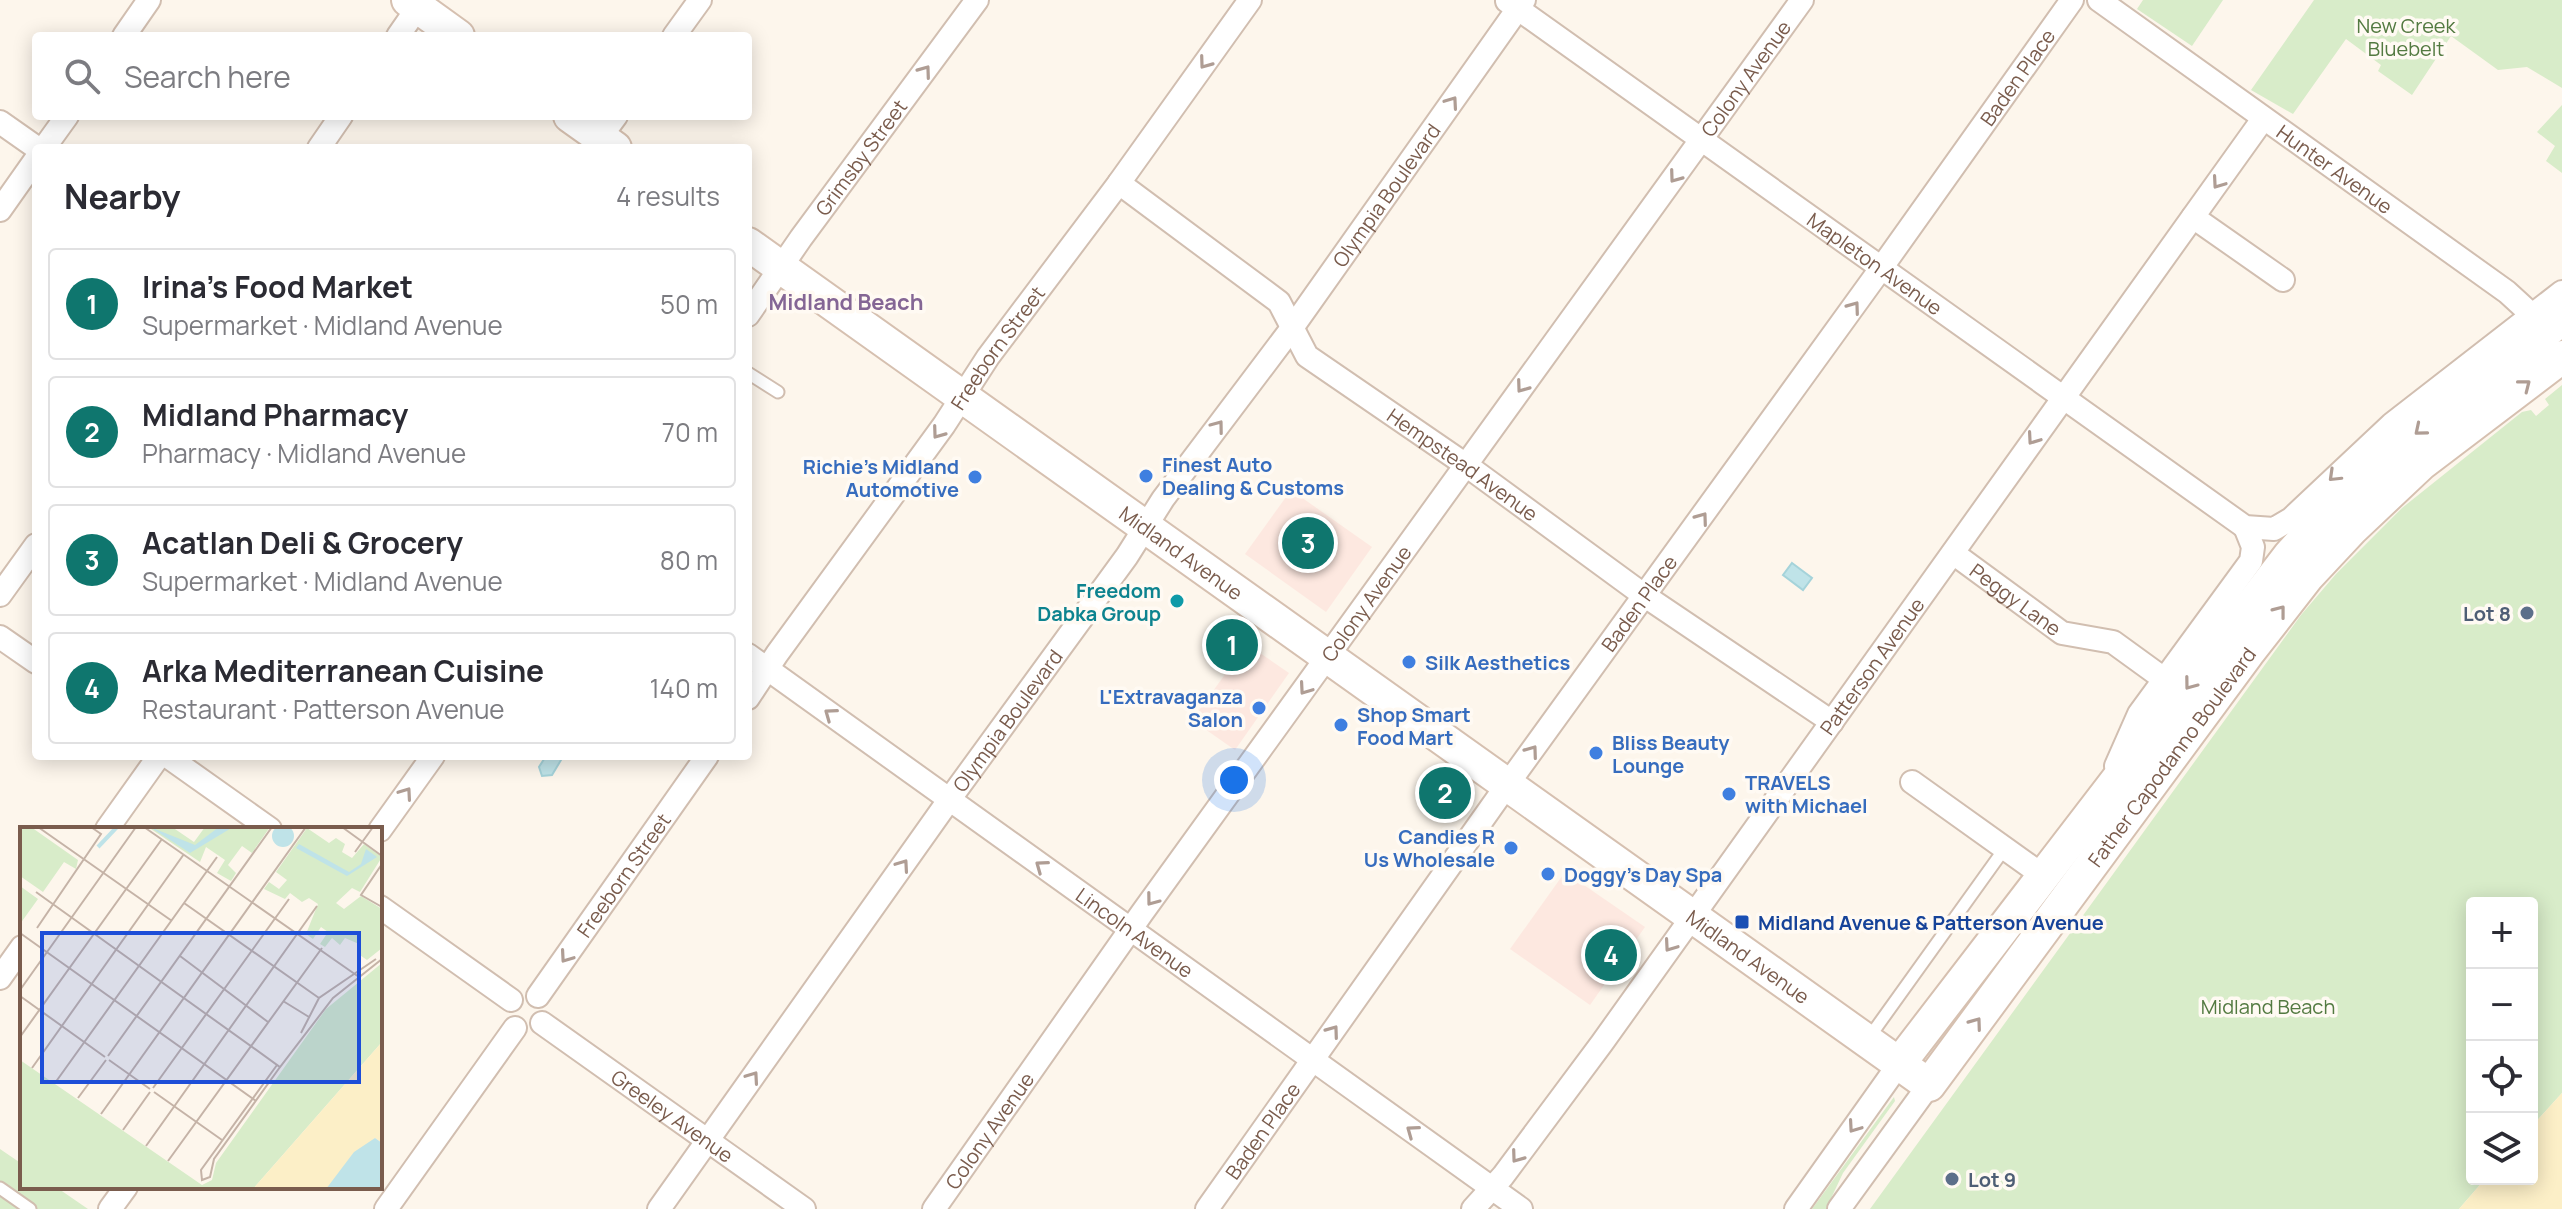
<!DOCTYPE html>
<html lang="en">
<head>
<meta charset="utf-8">
<style>
  body { margin:0; font-family:Manrope,sans-serif; background:#f2f2f3; color:#2b2b33 }
  .controls { position:absolute; right:24px; bottom:24px; display:grid; overflow:hidden; border-radius:8px; box-shadow:0 4px 20px #0003 }
  .controls button { width:72px; height:72px; display:grid; place-items:center; padding:0; border:0; border-bottom:2px solid #e1e1e2; background:#fff; color:#2b2b33; font:40px sans-serif }
  .you { position:absolute; left:1234px; top:780px; width:28px; height:28px; margin:-20px; border:6px solid #fff; border-radius:50%; background:#1a73e8; box-shadow:0 0 0 12px #1a73e833 }
  .badge { display:grid; place-items:center; width:52px; height:52px; border-radius:50%; background:#0f766e; color:#fff; font-size:26px; font-weight:700 }
  .pin { position:absolute; translate:-50% -50%; border:4px solid #fff; box-shadow:0 2px 8px #0006 }
  .list { margin:0; padding:0; list-style:none }
  h2 { display:flex; justify-content:space-between; align-items:center; height:104px; margin:0; padding:0 32px; font-size:34px }
  h2 small { font-size:26px; font-weight:400; color:#7c7c81 }
  .list li { display:grid; grid-template-columns:52px 1fr auto; gap:24px; align-items:center; box-sizing:border-box; height:112px; margin:0 16px 16px; padding:0 16px; border:2px solid #e1e1e2; border-radius:8px }
  .list b { display:block; font-size:30px; white-space:nowrap }
  .list p { margin:0; font-size:26px; white-space:nowrap; color:#7c7c81 }
  .list em { font-size:26px; font-style:normal; color:#7c7c81 }
  .icon { flex:none; width:44px; height:44px; fill:none; stroke:currentColor; stroke-width:2; stroke-linecap:round; stroke-linejoin:round }
  .map { position:relative; flex:none; width:2562px; height:1209px; overflow:hidden }
  .search { position:absolute; background:#fff; box-shadow:0 4px 20px #0003; left:32px; top:32px; width:720px; height:88px; display:flex; align-items:center; gap:20px; box-sizing:border-box; padding:0 28px; border-radius:8px; color:#7c7c81; font-size:30px }
  .panel { position:absolute; background:#fff; box-shadow:0 4px 20px #0003; left:32px; top:144px; width:720px; height:616px; border-radius:8px }
  .map>svg:first-child { display:block }
</style>
</head>
<body>
<div class="map">
<svg width="2562" height="1209" viewBox="0 0 2562 1209">
  <rect width="100%" height="100%" fill="#fdf6ec"/>
  <g fill="#fde8e0">
    <path d="M1291,490L1372,547L1326,612L1245,554Z"/>
    <path d="M1247,644L1289,673L1235,750L1192,720Z"/>
    <path d="M1565,872L1645,927L1590,1005L1510,949Z"/>
  </g>
  <g fill="#d8ecc9">
    <path d="M2143,0H2223L2192,46L2137,9Z"/>
    <path d="M2314,0H2562V88L2527,67L2498,70L2451,36L2412,95L2378,71L2381,65L2346,39L2293,114L2251,90Z"/>
    <path d="M2562,105V173L2546,161L2555,146L2537,132Z"/>
    <path d="M2562,385V1093L2532,1126V903H2472V1179H2485L2459,1209H1870L2301,615L2336,574L2402,508L2522,412L2531,410L2536,416L2549,405L2545,399Z"/>
    <path d="M1894,1097L1895,1101L1843,1173L1826,1209H1812Z"/>
    <path d="M0,1149L22,1164V1187H56L88,1209H0Z"/>
  </g>
  <path fill="#fcefc7" d="M2562,1093V1209H2459L2485,1179H2532V1126Z"/>
  <g fill="#bfe3e8" stroke="#a5d3da" stroke-width="2">
    <path d="M1792,563L1812,578L1803,590L1783,575Z"/>
    <path d="M546,756H559L561,760L552,775L542,776L539,767Z"/>
  </g>
  <g fill="none" stroke-linecap="round" stroke-linejoin="round">
    <defs>
      <g id="lane">
        <path d="M748,373L778,392"/>
        <path d="M1868,1039L2005,848"/>
        <path d="M0,1188L30,1209"/>
      </g>
      <g id="street">
        <path id="s1" d="M2099,0L2507,292L2543,325"/>
        <path id="s2" d="M1507,1L2245,527L2274,529L2291,519L2392,424L2562,292"/>
        <path d="M124,36L149,0"/>
        <path d="M398,36L423,0"/>
        <path d="M674,36L700,0"/>
        <path d="M0,122L37,148"/>
        <path d="M593,147L616,116"/>
        <path d="M44,148L67,116"/>
        <path d="M319,148L341,116"/>
        <path id="s3" d="M1119,183L1279,302L1307,356L1466,465L1645,596L1832,722"/>
        <path d="M0,210L36,159"/>
        <path d="M2193,217L2283,280"/>
        <path id="s4" d="M748,315L801,238L977,0"/>
        <path id="s5" d="M1953,553L2062,633L2113,642L2164,679"/>
        <path d="M0,595L36,545"/>
        <path d="M0,637L36,662"/>
        <path id="s6" d="M748,655L1521,1209"/>
        <path id="s7" d="M748,698L777,654L944,425L988,357L1119,183L1250,0"/>
        <path d="M167,756L270,829"/>
        <path d="M2116,766L2139,714L2251,561L2253,547L2245,527"/>
        <path d="M1912,782L2042,875"/>
        <path d="M107,829L159,756"/>
        <path d="M380,830L433,756"/>
        <path d="M380,907L511,1000"/>
        <path d="M0,978L22,947"/>
        <path id="s8" d="M538,996L707,756"/>
        <path id="s9" d="M542,1023L804,1209"/>
        <path d="M110,1209L126,1187"/>
        <path d="M386,1209L515,1028"/>
        <path id="s10" d="M659,1209L949,800L1127,556L1163,499L1292,328L1524,0"/>
        <path id="s11" d="M934,1209L1142,913L1802,0"/>
        <path id="s12" d="M1207,1209L1507,785L1882,267L2072,0"/>
        <path id="s13" d="M1473,1209L1503,1176L1602,1043L2263,119"/>
        <path d="M1796,1209L1899,1064"/>
        <path d="M1839,1209L1929,1085"/>
      </g>
      <g id="secondary">
        <path d="M408,0L458,36"/>
        <path d="M570,116L615,148"/>
        <path id="s14" d="M748,244L1929,1085L2248,653L2308,576L2352,529L2421,464L2562,357"/>
        <path d="M1899,1064L2289,556C2370,465 2466,393 2562,319"/>
      </g>
    </defs>
    <use href="#lane" stroke="#d1beb0" stroke-width="15"/>
    <use href="#street" stroke="#d1beb0" stroke-width="26"/>
    <use href="#secondary" stroke="#d6c0b0" stroke-width="36"/>
    <use href="#lane" stroke="#fff" stroke-width="11"/>
    <use href="#street" stroke="#fff" stroke-width="22"/>
    <use href="#secondary" stroke="#fff" stroke-width="32"/>
  </g>
  <defs><path id="oneway-chevron" d="M-2-3.5L2.5 0L-2 3.5" fill="none" stroke-width="1.6" stroke-linecap="round" stroke-linejoin="round" transform="scale(2)"/></defs>
  <g stroke="#af9d94">
    <use href="#oneway-chevron" transform="translate(1205 63) rotate(126)"/>
    <use href="#oneway-chevron" transform="translate(925 71) rotate(-54)"/>
    <use href="#oneway-chevron" transform="translate(1452 102) rotate(-55)"/>
    <use href="#oneway-chevron" transform="translate(1675 177) rotate(126)"/>
    <use href="#oneway-chevron" transform="translate(2218 183) rotate(125)"/>
    <use href="#oneway-chevron" transform="translate(1854 307) rotate(-54)"/>
    <use href="#oneway-chevron" transform="translate(2525 385) rotate(-38)"/>
    <use href="#oneway-chevron" transform="translate(1522 387) rotate(126)"/>
    <use href="#oneway-chevron" transform="translate(1218 426) rotate(-53)"/>
    <use href="#oneway-chevron" transform="translate(2420 430) rotate(140)"/>
    <use href="#oneway-chevron" transform="translate(938 433) rotate(126)"/>
    <use href="#oneway-chevron" transform="translate(2033 439) rotate(125)"/>
    <use href="#oneway-chevron" transform="translate(2334 476) rotate(136)"/>
    <use href="#oneway-chevron" transform="translate(1702 518) rotate(-54)"/>
    <use href="#oneway-chevron" transform="translate(2280 611) rotate(-52)"/>
    <use href="#oneway-chevron" transform="translate(2190 684) rotate(127)"/>
    <use href="#oneway-chevron" transform="translate(1305 689) rotate(125)"/>
    <use href="#oneway-chevron" transform="translate(830 714) rotate(-144)"/>
    <use href="#oneway-chevron" transform="translate(1532 751) rotate(-54)"/>
    <use href="#oneway-chevron" transform="translate(406 793) rotate(-55)"/>
    <use href="#oneway-chevron" transform="translate(903 865) rotate(-55)"/>
    <use href="#oneway-chevron" transform="translate(1041 866) rotate(-144)"/>
    <use href="#oneway-chevron" transform="translate(1152 900) rotate(127)"/>
    <use href="#oneway-chevron" transform="translate(1670 946) rotate(125)"/>
    <use href="#oneway-chevron" transform="translate(566 957) rotate(125)"/>
    <use href="#oneway-chevron" transform="translate(1976 1023) rotate(-54)"/>
    <use href="#oneway-chevron" transform="translate(1333 1031) rotate(-54)"/>
    <use href="#oneway-chevron" transform="translate(753 1077) rotate(-55)"/>
    <use href="#oneway-chevron" transform="translate(1854 1127) rotate(125)"/>
    <use href="#oneway-chevron" transform="translate(1412 1131) rotate(-144)"/>
    <use href="#oneway-chevron" transform="translate(1517 1157) rotate(126)"/>
  </g>
  <g fill="#3f7fe0" stroke="#fffaf3" stroke-width="3">
    <circle cx="1146" cy="476" r="8"/>
    <circle cx="975" cy="477" r="8"/>
    <circle cx="1409" cy="662" r="8"/>
    <circle cx="1259" cy="708" r="8"/>
    <circle cx="1341" cy="725" r="8"/>
    <circle cx="1596" cy="753" r="8"/>
    <circle cx="1729" cy="794" r="8"/>
    <circle cx="1511" cy="848" r="8"/>
    <circle cx="1548" cy="874" r="8"/>
  </g>
  <circle fill="#0f9aa8" stroke="#fffaf3" stroke-width="3" cx="1177" cy="601" r="8"/>
  <g fill="#5c6f8a" stroke="#fffaf3" stroke-width="3">
    <circle cx="2527" cy="613" r="8"/>
    <circle cx="1952" cy="1179" r="8"/>
  </g>
  <rect fill="#1a4fb4" stroke="#fffaf3" stroke-width="3" x="1734" y="914" width="16" height="16" rx="4"/>
  <g text-anchor="middle" dominant-baseline="central" stroke-width="7" stroke-linejoin="round" paint-order="stroke">
    <g font-size="20" fill="#537a41" stroke="#fffaf3">
      <text x="2406" y="25">New Creek<tspan x="2406" dy="23">Bluebelt</tspan></text>
      <text x="2268" y="1006">Midland Beach</text>
    </g>
    <g font-size="20" fill="#7a5c4d" stroke="#fffaf3">
      <text stroke="none"><textPath href="#s11" startOffset="1392">Colony Avenue</textPath></text>
      <text stroke="none"><textPath href="#s12" startOffset="1392">Baden Place</textPath></text>
      <text stroke="none"><textPath href="#s4" startOffset="194">Grimsby Street</textPath></text>
      <text stroke="none"><textPath href="#s1" startOffset="290">Hunter Avenue</textPath></text>
      <text stroke="none"><textPath href="#s10" startOffset="1248">Olympia Boulevard</textPath></text>
      <text stroke="none"><textPath href="#s2" startOffset="452">Mapleton Avenue</textPath></text>
      <text stroke="none"><textPath href="#s7" startOffset="430">Freeborn Street</textPath></text>
      <text stroke="none"><textPath href="#s3" startOffset="450">Hempstead Avenue</textPath></text>
      <text stroke="none"><textPath href="#s14" startOffset="532">Midland Avenue</textPath></text>
      <text stroke="none"><textPath href="#s5" startOffset="78">Peggy Lane</textPath></text>
      <text stroke="none"><textPath href="#s11" startOffset="744">Colony Avenue</textPath></text>
      <text stroke="none"><textPath href="#s12" startOffset="744">Baden Place</textPath></text>
      <text stroke="none"><textPath href="#s13" startOffset="674">Patterson Avenue</textPath></text>
      <text stroke="none"><textPath href="#s10" startOffset="600">Olympia Boulevard</textPath></text>
      <text stroke="none"><textPath href="#s14" startOffset="1858">Father Capodanno Boulevard</textPath></text>
      <text stroke="none"><textPath href="#s8" startOffset="148">Freeborn Street</textPath></text>
      <text stroke="none"><textPath href="#s6" startOffset="476">Lincoln Avenue</textPath></text>
      <text stroke="none"><textPath href="#s14" startOffset="1228">Midland Avenue</textPath></text>
      <text stroke="none"><textPath href="#s9" startOffset="160">Greeley Avenue</textPath></text>
      <text stroke="none"><textPath href="#s11" startOffset="96">Colony Avenue</textPath></text>
      <text stroke="none"><textPath href="#s12" startOffset="96">Baden Place</textPath></text>
    </g>
    <g font-size="20" font-weight="bold" fill="#366cbe" stroke="#fffaf3" text-anchor="start">
      <text x="1162" y="464">Finest Auto<tspan x="1162" dy="23">Dealing &amp; Customs</tspan></text>
      <text x="959" y="466" text-anchor="end">Richie's Midland<tspan x="959" dy="23">Automotive</tspan></text>
      <text x="1425" y="662">Silk Aesthetics</text>
      <text x="1243" y="696" text-anchor="end">L'Extravaganza<tspan x="1243" dy="23">Salon</tspan></text>
      <text x="1357" y="714">Shop Smart<tspan x="1357" dy="23">Food Mart</tspan></text>
      <text x="1612" y="742">Bliss Beauty<tspan x="1612" dy="23">Lounge</tspan></text>
      <text x="1745" y="782">TRAVELS<tspan x="1745" dy="23">with Michael</tspan></text>
      <text x="1495" y="836" text-anchor="end">Candies R<tspan x="1495" dy="23">Us Wholesale</tspan></text>
      <text x="1564" y="874">Doggy's Day Spa</text>
    </g>
    <g font-size="20" font-weight="bold" fill="#0d838f" stroke="#fffaf3" text-anchor="end">
      <text x="1161" y="590">Freedom<tspan x="1161" dy="23">Dabka Group</tspan></text>
    </g>
    <g font-size="20" font-weight="bold" fill="#4e5e75" stroke="#fffaf3" text-anchor="end">
      <text x="2511" y="613">Lot 8</text>
      <text x="1968" y="1179" text-anchor="start">Lot 9</text>
    </g>
    <g font-size="20" font-weight="bold" fill="#164399" stroke="#fffaf3" text-anchor="start">
      <text x="1758" y="922">Midland Avenue &amp; Patterson Avenue</text>
    </g>
    <g font-size="22" font-weight="bold" fill="#846695" stroke="#fffaf3">
      <text x="846" y="302">Midland Beach</text>
    </g>
  </g>
  <g transform="translate(20 827)">
    <rect width="362" height="362" fill="#fdf6ec"/>
    <path d="M0,0H11L58,33L56,42L44,35L23,65L0,49ZM128,0H152L174,15L185,0H250L232,26L222,19L208,38L216,46L211,54L197,46L205,33L186,20L180,35ZM287,1L309,16L316,11L325,17L322,25L332,31L344,17L362,30L340,65L332,61L316,76L324,82L341,69L362,82V121L347,133L337,126L339,117L325,111L320,118L312,111L305,120L300,117L308,105L301,100L293,112L286,107L298,77L289,71L282,75L270,66L265,72L244,62L249,55L259,62L267,53L256,45ZM0,59L18,72L0,97ZM362,136V215L233,362H0V233L182,358L192,353L196,336L306,182Z" fill="#d8ecc9"/>
    <path d="M362,215V316L355,311L306,362H233Z" fill="#fcefc7"/>
    <path d="M252 9a11 11 0 1 1 22 0a11 11 0 1 1-22 0ZM130,0L175,18L199,0H213L170,26ZM279,17L329,45L341,37L346,22L357,30L327,49L276,21ZM355,311L362,316V362H306L334,325Z" fill="#bfe3e8"/>
    <path fill="none" stroke="#bfe3e8" stroke-width="4" d="M78,20L97,0"/>
    <path fill="none" stroke="#c5b3a7" stroke-width="2" d="M18,0L152,94M124,0L339,150M322,0L362,29M335,25L353,0M362,37L341,68L362,80M16,65L260,240L313,171L362,132M164,76L299,171M17,101L81,7L71,0M0,106L236,274M160,129L248,195M0,163L116,0M0,169L85,230M263,174L289,190M281,206L299,171L356,132M0,210L142,12M88,229L252,0M89,233L130,262M257,238L181,343L182,353L190,350L194,332L260,240M12,241L164,27M35,256L197,30M133,261L269,72M134,265L202,313M58,271L86,233M81,287L286,0M103,303L130,265M126,319L297,79M148,334L302,121"/>
    <path fill="#1d4ed8" fill-opacity="0.15" stroke="#1d4ed8" stroke-width="4" d="M22,106H339V255H22Z"/>
    <rect width="362" height="362" fill="none" stroke="#7a5c4d" stroke-width="4"/>
  </g>
</svg>
<div class="controls">
<button>+</button>
<button>−</button>
<button><svg class="icon" aria-label="locate" viewBox="0 0 24 24"><circle cx="12" cy="12" r="6"/><path d="M12 2v4M12 18v4M2 12h4M18 12h4"/></svg></button>
<button><svg class="icon" aria-label="layers" viewBox="0 0 24 24"><path d="M12 4l9 5-9 5-9-5zM3 14l9 5 9-5"/></svg></button>
</div>
<div class="you"></div>
<div class="pin badge" style="left:1232px;top:645px">1</div>
<div class="pin badge" style="left:1445px;top:793px">2</div>
<div class="pin badge" style="left:1308px;top:543px">3</div>
<div class="pin badge" style="left:1611px;top:955px">4</div>
<div class="search"><svg class="icon" aria-label="search" viewBox="0 0 24 24"><circle cx="10" cy="10" r="6"/><path d="M15 15l6 6"/></svg>Search here</div>
<section class="panel">
<h2>Nearby<small>4 results</small></h2>
<ul class="list">
<li><span class="badge">1</span><div><b>Irina's Food Market</b><p>Supermarket · Midland Avenue</p></div><em>50 m</em></li>
<li><span class="badge">2</span><div><b>Midland Pharmacy</b><p>Pharmacy · Midland Avenue</p></div><em>70 m</em></li>
<li><span class="badge">3</span><div><b>Acatlan Deli &amp; Grocery</b><p>Supermarket · Midland Avenue</p></div><em>80 m</em></li>
<li><span class="badge">4</span><div><b>Arka Mediterranean Cuisine</b><p>Restaurant · Patterson Avenue</p></div><em>140 m</em></li>
</ul>
</section>
</div>
</body>
</html>
